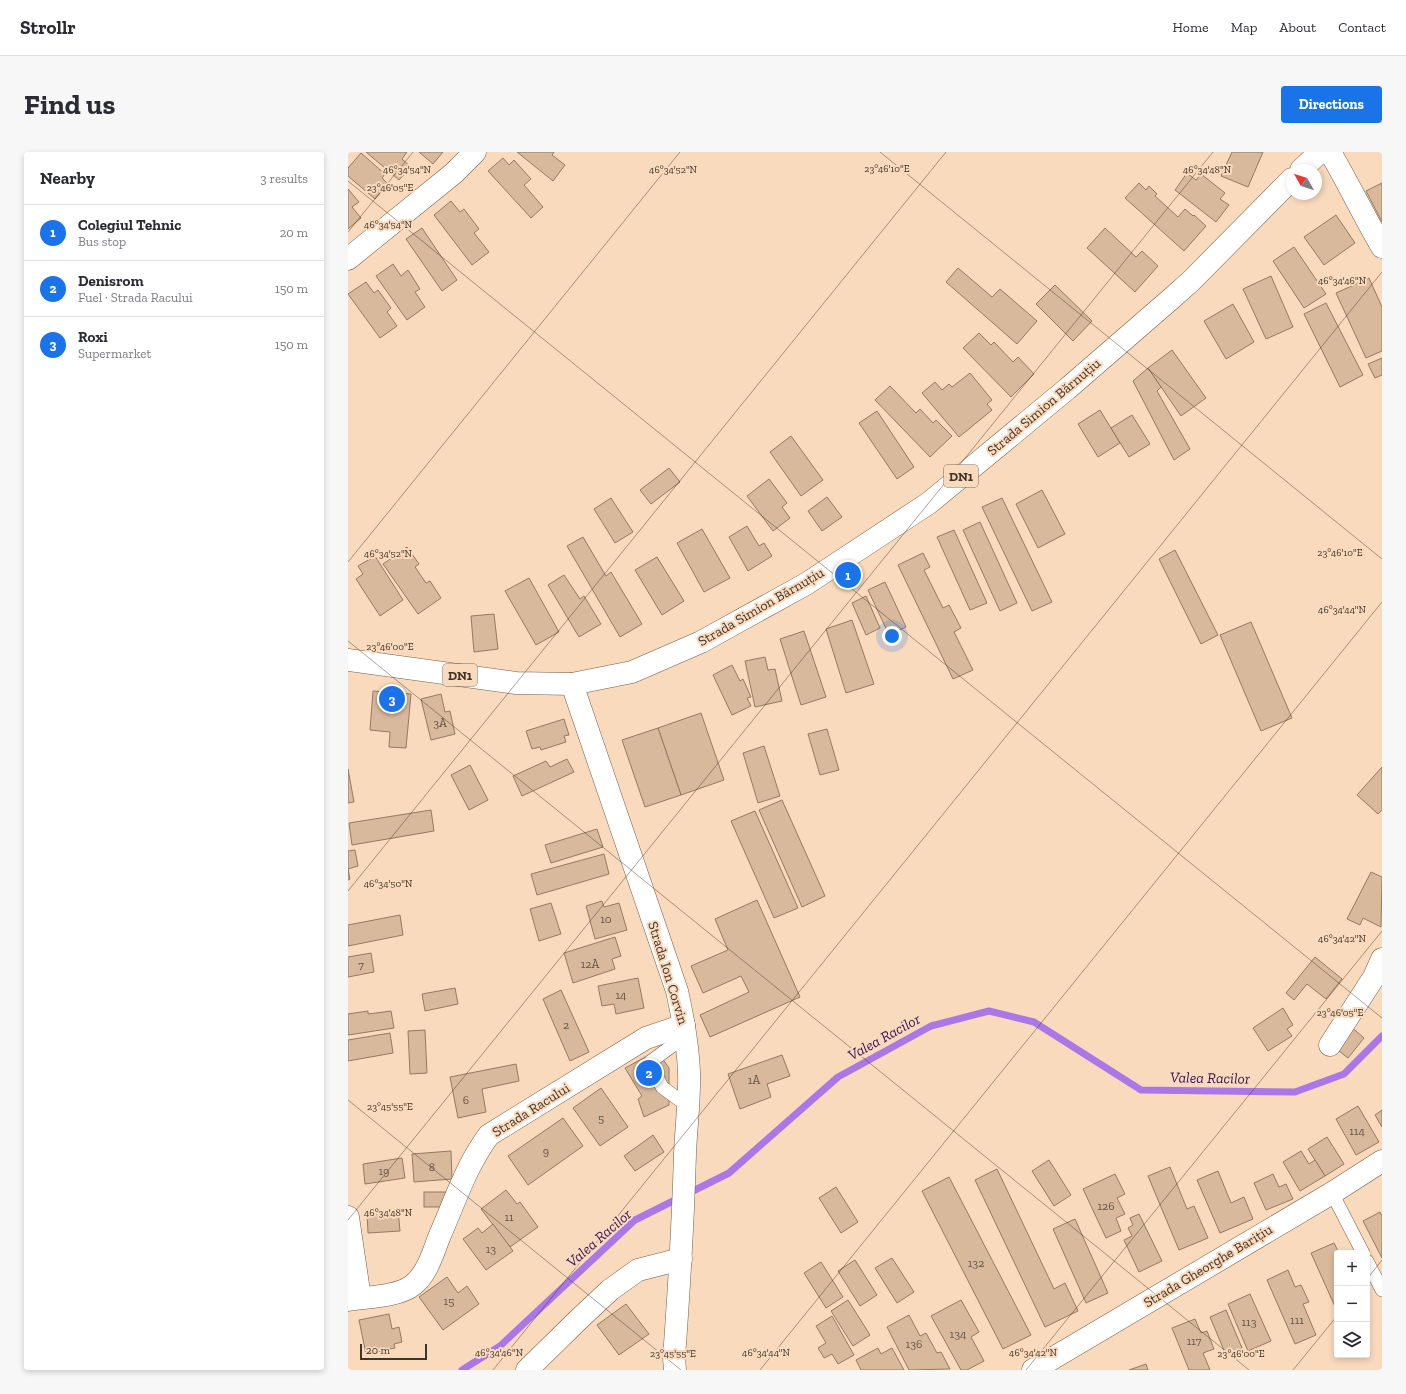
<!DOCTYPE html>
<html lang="en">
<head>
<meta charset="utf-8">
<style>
  body { margin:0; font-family:"Zilla Slab",serif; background:#f7f7f7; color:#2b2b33 }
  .controls { position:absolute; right:12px; bottom:12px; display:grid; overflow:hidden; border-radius:4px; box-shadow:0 2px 6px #0003 }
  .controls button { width:36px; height:36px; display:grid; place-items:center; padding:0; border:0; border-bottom:1px solid #e1e1e2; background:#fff; color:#2b2b33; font:20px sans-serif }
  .compass { position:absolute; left:938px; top:12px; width:36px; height:36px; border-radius:50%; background:#fff; box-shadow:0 2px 6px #0003; rotate:309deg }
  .scale { position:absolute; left:12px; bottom:10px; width:67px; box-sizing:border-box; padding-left:4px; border:2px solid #413429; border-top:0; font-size:11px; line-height:14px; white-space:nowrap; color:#413429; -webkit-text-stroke:3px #fadabd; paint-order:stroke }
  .you { position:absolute; left:544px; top:484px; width:14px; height:14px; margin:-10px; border:3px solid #fff; border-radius:50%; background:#1a73e8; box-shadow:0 0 0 6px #1a73e833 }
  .badge { display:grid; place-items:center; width:26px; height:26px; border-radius:50%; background:#1a73e8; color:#fff; font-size:13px; font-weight:700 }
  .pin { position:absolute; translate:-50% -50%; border:2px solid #fff; box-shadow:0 1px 4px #0006 }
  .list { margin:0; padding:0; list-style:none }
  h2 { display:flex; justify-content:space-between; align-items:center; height:52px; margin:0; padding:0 16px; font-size:17px }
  h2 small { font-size:13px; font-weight:400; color:#7c7c81 }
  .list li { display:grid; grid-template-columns:26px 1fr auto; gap:12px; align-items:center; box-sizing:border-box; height:56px; padding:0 16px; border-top:1px solid #e1e1e2 }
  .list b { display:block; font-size:15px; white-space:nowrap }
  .list p { margin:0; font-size:13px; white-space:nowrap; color:#7c7c81 }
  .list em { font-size:13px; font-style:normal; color:#7c7c81 }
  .icon { flex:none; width:22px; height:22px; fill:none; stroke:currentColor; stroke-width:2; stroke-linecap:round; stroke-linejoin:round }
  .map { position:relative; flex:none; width:1034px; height:1218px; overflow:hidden; border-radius:4px }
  header { display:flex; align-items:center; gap:24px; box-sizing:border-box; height:56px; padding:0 20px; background:#fff; border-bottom:1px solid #e1e1e2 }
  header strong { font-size:19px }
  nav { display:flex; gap:22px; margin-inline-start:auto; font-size:14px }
  .intro { display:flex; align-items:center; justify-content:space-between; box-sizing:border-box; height:96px; padding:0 24px }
  h1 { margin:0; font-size:28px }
  .button { padding:10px 18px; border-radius:4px; background:#1a73e8; color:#fff; font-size:14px; font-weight:700 }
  main { display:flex; gap:24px; padding:0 24px }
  aside { flex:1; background:#fff; border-radius:4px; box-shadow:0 2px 6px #0003 }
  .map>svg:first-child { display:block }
</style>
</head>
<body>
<header>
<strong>Strollr</strong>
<nav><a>Home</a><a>Map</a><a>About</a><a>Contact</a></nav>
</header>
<div class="intro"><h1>Find us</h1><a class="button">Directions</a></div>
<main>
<aside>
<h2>Nearby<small>3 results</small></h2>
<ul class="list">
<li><span class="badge">1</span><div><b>Colegiul Tehnic</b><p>Bus stop</p></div><em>20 m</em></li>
<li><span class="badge">2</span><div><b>Denisrom</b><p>Fuel · Strada Racului</p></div><em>150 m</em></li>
<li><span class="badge">3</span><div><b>Roxi</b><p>Supermarket</p></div><em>150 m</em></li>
</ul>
</aside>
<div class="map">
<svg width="1034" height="1218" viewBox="0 0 1034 1218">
  <rect width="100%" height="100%" fill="#fadabd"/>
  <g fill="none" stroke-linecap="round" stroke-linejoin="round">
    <path stroke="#ab77e6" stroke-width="7" d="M114,1218L152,1194L287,1068L381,1021L490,925L583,874L641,859L686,870L793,938L947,940L996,922L1034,884"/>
  </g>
  <g fill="#d8b99c" stroke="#96795e">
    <path d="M18,0H59L54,7L63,15L51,28Z"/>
    <path d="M71,0H95L85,12Z"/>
    <path d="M169,0H206L204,3L217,13L205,29Z"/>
    <path d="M884,0H915L900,35L873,24Z"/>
    <path d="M13,1L37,22L34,26L40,32L27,47L0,24V16Z"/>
    <path d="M155,6L161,13L166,8L183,27L176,33L195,55L183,66L140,19Z"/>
    <path d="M839,21L848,28L853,22L877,41L872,47L881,53L868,70L827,38Z"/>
    <path d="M791,31L798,38L801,34L809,42L807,44L830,65L837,57L845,64L846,63L858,74L836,99L777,46Z"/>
    <path d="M1034,31V70L1018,39Z"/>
    <path d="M0,37L11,50L4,55L13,66L0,77Z"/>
    <path d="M103,49L112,60L116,57L131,77L126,81L141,100L124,113L86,63Z"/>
    <path d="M988,63L1007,91L976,113L956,85Z"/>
    <path d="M74,76L109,128L94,139L58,87Z"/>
    <path d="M757,76L788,105L794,99L810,114L787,140L739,96Z"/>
    <path d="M946,95L978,142L956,156L925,109Z"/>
    <path d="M45,112L53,124L60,118L72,137L67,140L77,155L59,168L28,124Z"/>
    <path d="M610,116L644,145L652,137L689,169L669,192L598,130Z"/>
    <path d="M923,124L945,175L918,187L895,137Z"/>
    <path d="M1021,126L1034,155V199L1018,206L988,141Z"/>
    <path d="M18,130L26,141L30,138L43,156L39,160L49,174L32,186L0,142Z"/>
    <path d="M707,133L744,169L725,189L688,152Z"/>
    <path d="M978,151L1015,223L992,235L956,162Z"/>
    <path d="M885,152L906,190L878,207L856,169Z"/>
    <path d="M631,181L643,193L646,190L665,210L670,205L686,222L663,245L615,196Z"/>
    <path d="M824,198L858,246L833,264L800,216Z"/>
    <path d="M1034,206V223L1027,226L1020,212Z"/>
    <path d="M800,216L813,235L809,239L842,297L826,308L785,229Z"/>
    <path d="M622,221L644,248L639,252L644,258L611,285L574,241L587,230L594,238L601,232L604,235Z"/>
    <path d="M542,234L568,261L572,257L585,271L588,268L604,284L582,305L527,248Z"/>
    <path d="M752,258L772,291L750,305L730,272Z"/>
    <path d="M529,259L566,315L549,327L511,271Z"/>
    <path d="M784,263L802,292L781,305L763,276Z"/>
    <path d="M443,284L475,328L453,344L422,300Z"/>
    <path d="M321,316L332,330L303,352L292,338Z"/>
    <path d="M421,327L439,351L434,355L442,366L425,379L399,344Z"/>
    <path d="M694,338L717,382L690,396L668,352Z"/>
    <path d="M479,345L494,365L474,379L460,359Z"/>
    <path d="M263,346L285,380L267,391L246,357Z"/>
    <path d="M654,346L704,450L684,459L634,355Z"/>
    <path d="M632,370L669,451L652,459L615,378Z"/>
    <path d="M399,374L411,394L416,391L424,404L400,419L381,385Z"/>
    <path d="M354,377L382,426L356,440L329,391Z"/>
    <path d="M606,378L639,451L622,458L589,385Z"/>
    <path d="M235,385L258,424L263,420L294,472L272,485L219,394Z"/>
    <path d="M59,395L71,412L67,415L78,431L82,429L93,446L70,462L35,412Z"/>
    <path d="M827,398L870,483L853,492L811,407Z"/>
    <path d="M575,401L582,415L576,418L595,456L601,453L613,476L606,480L625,518L605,527L550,413Z"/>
    <path d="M27,404L55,448L32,464L8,427L15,422L10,414Z"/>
    <path d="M309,405L336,449L314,463L287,418Z"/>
    <path d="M216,423L232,447L236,444L253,472L231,485L200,433Z"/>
    <path d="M181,426L211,480L188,493L157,439Z"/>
    <path d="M537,430L558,475L541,483L520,438Z"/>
    <path d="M518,444L532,476L518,483L504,451Z"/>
    <path d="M146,462L150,497L126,500L123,464Z"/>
    <path d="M504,468L526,532L498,541L478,477Z"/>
    <path d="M903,470L944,566L913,579L872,483Z"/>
    <path d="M456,479L478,545L453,553L432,487Z"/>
    <path d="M417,505L420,518L427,517L434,549L407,555L397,509Z"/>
    <path d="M384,513L392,529L395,527L403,545L399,546L403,554L384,563L365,523Z"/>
    <path d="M25,539L63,542L58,596L41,595L42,580L22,578Z"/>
    <path d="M93,542L97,560L102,559L107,582L83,588L73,547Z"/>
    <path d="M353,561L376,628L333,643L310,576Z"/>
    <path d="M216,567L221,583L216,584L218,590L193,598L192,595L184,597L178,579Z"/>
    <path d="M310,576L333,643L297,655L274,588Z"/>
    <path d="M479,577L491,618L472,623L460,582Z"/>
    <path d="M416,594L432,644L410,651L395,601Z"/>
    <path d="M219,607L226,620L174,644L165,624L198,609L202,615Z"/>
    <path d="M122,613L140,648L121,658L103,623Z"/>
    <path d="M1034,615V658L1030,662L1009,643Z"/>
    <path d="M0,617L6,650L0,651Z"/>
    <path d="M434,648L477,744L454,755L411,658Z"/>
    <path d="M83,658L86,679L4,693L1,671Z"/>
    <path d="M407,659L450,756L426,766L383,669Z"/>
    <path d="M249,677L255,695L203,711L197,693Z"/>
    <path d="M7,698L10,714L0,717L2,727L0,728V699Z"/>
    <path d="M256,702L261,722L189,743L183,722Z"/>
    <path d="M1023,720L1034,725L1033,775L1015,766L1012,773L999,767Z"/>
    <path d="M409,748L452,845L362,885L352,863L401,840L393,824L355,841L343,814L380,798L367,767Z"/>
    <path d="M254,749L256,755L271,751L279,778L247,787L238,754Z"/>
    <path d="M203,751L213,782L191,789L182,757Z"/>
    <path d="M52,763L55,783L0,794V773Z"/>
    <path d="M267,785L273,804L264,807L267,817L225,831L216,801Z"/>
    <path d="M23,801L26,820L0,825V805Z"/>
    <path d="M967,805L994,827L978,847L959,832L946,848L938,841Z"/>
    <path d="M290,826L296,856L268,862L266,852L254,854L250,834Z"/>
    <path d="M107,836L110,852L77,859L74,842Z"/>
    <path d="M213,838L241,900L222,909L195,847Z"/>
    <path d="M935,856L945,873L939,877L944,884L920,899L905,876Z"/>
    <path d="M20,859V862L43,859L46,876L0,883V862Z"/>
    <path d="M1002,874L1016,886L1000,906L986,895Z"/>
    <path d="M77,878L79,921L62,922L60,879Z"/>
    <path d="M42,881L45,901L0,909V888Z"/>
    <path d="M309,899L321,916V953L296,965L290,947L294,944L277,916Z"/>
    <path d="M434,903L442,924L419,932L423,945L392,957L380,922Z"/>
    <path d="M168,912L171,929L134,937L138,960L110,966L102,925Z"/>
    <path d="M253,936L280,975L252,994L225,956Z"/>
    <path d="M1010,954L1031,990L1008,1003L988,967Z"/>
    <path d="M1034,958V975L1027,963Z"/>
    <path d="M215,966L235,994L180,1033L160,1004Z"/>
    <path d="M305,983L316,1000L287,1019L276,1004Z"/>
    <path d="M979,985L996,1012L977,1024L960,997Z"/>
    <path d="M103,999L104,1027L66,1030L64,1002Z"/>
    <path d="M953,999L961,1012L967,1008L977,1024L952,1039L935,1010Z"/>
    <path d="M54,1006L57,1026L17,1032L15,1012Z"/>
    <path d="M701,1008L723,1043L706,1054L684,1019Z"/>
    <path d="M822,1015L839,1057L846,1054L860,1086L831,1098L800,1024Z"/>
    <path d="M649,1017L706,1137L717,1131L730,1159L697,1175L627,1028Z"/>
    <path d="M870,1019L883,1051L896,1045L905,1067L872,1081L849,1028Z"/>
    <path d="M767,1022L777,1042L769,1046L777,1062L768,1066L773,1079L758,1086L735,1037Z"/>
    <path d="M925,1022L931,1035L938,1032L945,1047L918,1058L906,1031Z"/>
    <path d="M601,1025L683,1183L655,1197L574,1039Z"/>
    <path d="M488,1035L510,1070L493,1081L471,1046Z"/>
    <path d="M158,1038L169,1052L172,1050L190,1075L162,1095L133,1057Z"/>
    <rect x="76" y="1040" width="22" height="15"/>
    <path d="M50,1058L52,1079L20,1081L19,1060Z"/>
    <path d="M1032,1060L1034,1064V1106L1015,1069Z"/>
    <path d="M791,1062L814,1109L791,1120L776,1088L784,1084L780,1076L785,1073L782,1066Z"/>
    <path d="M727,1067L760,1141L738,1151L705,1077Z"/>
    <path d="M145,1072L165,1099L138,1118L115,1087L130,1076L134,1081Z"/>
    <path d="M986,1091L991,1101H989V1159L963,1101Z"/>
    <path d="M544,1106L566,1140L549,1151L527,1116Z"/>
    <path d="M507,1108L529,1143L512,1154L490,1119Z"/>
    <path d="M473,1110L495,1145L478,1156L456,1121Z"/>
    <path d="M940,1118L947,1135L953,1133L961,1150L955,1152L968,1183L947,1192L919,1128Z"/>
    <path d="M99,1125L110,1141L119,1134L131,1152L95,1178L71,1145Z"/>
    <path d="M902,1142L923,1189L900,1199L880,1152Z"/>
    <path d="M500,1148L522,1183L505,1194L483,1159Z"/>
    <path d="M613,1148L631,1180L623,1185L636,1209L619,1218H613L583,1164Z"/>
    <path d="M278,1152L301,1182L271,1203L249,1173Z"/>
    <path d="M878,1158L894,1196L878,1203L862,1165Z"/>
    <path d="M41,1162L44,1177L51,1175L54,1190L46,1192L47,1196L18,1202L11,1168Z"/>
    <path d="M561,1163L572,1184L578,1181L589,1201L593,1200L602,1217L561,1218L539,1175Z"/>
    <path d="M484,1164L506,1203L490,1212L484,1202L476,1206L470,1196L478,1191L468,1174Z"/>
    <path d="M847,1167L853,1181L859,1179L866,1197L855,1201L862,1218H841L824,1176Z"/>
    <path d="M530,1196L533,1202L544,1196L556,1218H513L508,1208Z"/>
    <path d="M798,1212L800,1218H781Z"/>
  </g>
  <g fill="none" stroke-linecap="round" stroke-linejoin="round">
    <defs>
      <g id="lane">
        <path d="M339,883L302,910L314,935L341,955"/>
        <path d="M984,1041L1015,1101"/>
        <path d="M1019,1109L1034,1138"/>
      </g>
      <g id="street">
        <path d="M982,0C1000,31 1016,64 1034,95"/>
        <path d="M0,107L106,21L127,0"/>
        <path d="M982,893L1026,825L1034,807"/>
        <path d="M0,1065L12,1146"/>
        <path d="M0,1148C18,1145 50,1145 65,1133C80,1121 85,1100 92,1083C107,1049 119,1012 141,983L298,886L336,873"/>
        <path d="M179,1218L229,1169L262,1138L290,1118L333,1107"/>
      </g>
      <g id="secondary">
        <path d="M224,532L329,839C335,866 340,892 341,920C342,947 338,975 337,1002C335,1070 331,1138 326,1206L327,1218"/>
        <path d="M685,1218L984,1041L1034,1009"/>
      </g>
      <g id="primary">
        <path d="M953,18L972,0"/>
        <path d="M0,508L168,531L224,532L284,520L353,490L458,432L581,351L719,237L824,146L843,129L944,27"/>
      </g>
    </defs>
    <use href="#lane" stroke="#785c42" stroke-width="14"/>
    <use href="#street" stroke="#785c42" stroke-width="23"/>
    <use href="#secondary" stroke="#785c42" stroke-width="23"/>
    <use href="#primary" stroke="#785c42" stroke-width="23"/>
    <use href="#lane" stroke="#fff" stroke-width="13"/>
    <use href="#street" stroke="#fff" stroke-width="22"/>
    <use href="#secondary" stroke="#fff" stroke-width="22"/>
    <use href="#primary" stroke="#fff" stroke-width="22"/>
  </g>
  <path fill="none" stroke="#413429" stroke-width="1" stroke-opacity="0.45" d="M532,0L1034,407M0,29L1034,866M0,80L65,0M0,410L332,0M0,489L901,1218M0,739L598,0M0,948L333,1218M0,1068L865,0M1019,1127L1034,1108M145,1218L1034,120M412,1218L1034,450M678,1218L1034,779M945,1218L989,1164"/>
  <g text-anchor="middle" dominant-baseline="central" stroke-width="4" stroke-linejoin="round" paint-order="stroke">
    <g font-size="12" fill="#675546">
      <text x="92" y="571">3A</text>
      <text x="258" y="767">10</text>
      <text x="242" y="812">12A</text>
      <text x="13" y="813">7</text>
      <text x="273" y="843">14</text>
      <text x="218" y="873">2</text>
      <text x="406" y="928">1A</text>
      <text x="118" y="948">6</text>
      <text x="253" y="966">5</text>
      <text x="1009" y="979">114</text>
      <text x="198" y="999">9</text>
      <text x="84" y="1015">8</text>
      <text x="36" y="1019">19</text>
      <text x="758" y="1054">126</text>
      <text x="161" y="1065">11</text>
      <text x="143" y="1097">13</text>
      <text x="628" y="1111">132</text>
      <text x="101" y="1149">15</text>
      <text x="949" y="1168">111</text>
      <text x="901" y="1170">113</text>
      <text x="610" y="1182">134</text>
      <text x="846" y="1189">117</text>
      <text x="566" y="1192">136</text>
    </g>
    <g fill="#fadabd" stroke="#786655" stroke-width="1">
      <rect x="596" y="313" width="34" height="22" rx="3"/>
      <rect x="95" y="512" width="34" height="22" rx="3"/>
    </g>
    <g font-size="13" font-weight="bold" fill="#413429">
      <text x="613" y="324">DN1</text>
      <text x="112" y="523">DN1</text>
    </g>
    <g font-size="14" fill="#413429" stroke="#fadabd">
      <text transform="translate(696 255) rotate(-40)">Strada Simion Bărnuțiu</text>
      <text transform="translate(413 455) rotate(-30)">Strada Simion Bărnuțiu</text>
      <text transform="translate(320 821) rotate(73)">Strada Ion Corvin</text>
      <text transform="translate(183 958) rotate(-32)">Strada Racului</text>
      <text transform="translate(860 1114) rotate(-31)">Strada Gheorghe Barițiu</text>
    </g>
    <g font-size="15" font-style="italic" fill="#361257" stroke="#fadabd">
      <text transform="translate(536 885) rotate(-29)">Valea Racilor</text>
      <text transform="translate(862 926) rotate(1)">Valea Racilor</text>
      <text transform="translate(251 1086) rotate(-41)">Valea Racilor</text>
    </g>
  </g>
  <g font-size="10" text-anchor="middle" fill="#413429" stroke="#fadabd" stroke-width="4" stroke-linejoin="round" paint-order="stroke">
    <text x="539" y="20">23°46'10"E</text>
    <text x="59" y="21">46°34'54"N</text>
    <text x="325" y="21">46°34'52"N</text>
    <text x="859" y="21">46°34'48"N</text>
    <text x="42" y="39">23°46'05"E</text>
    <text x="40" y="76">46°34'54"N</text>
    <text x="994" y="132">46°34'46"N</text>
    <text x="992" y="404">23°46'10"E</text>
    <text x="40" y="405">46°34'52"N</text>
    <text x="994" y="461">46°34'44"N</text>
    <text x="42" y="498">23°46'00"E</text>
    <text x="40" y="735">46°34'50"N</text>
    <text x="994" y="790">46°34'42"N</text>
    <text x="992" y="864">23°46'05"E</text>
    <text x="42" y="958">23°45'55"E</text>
    <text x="40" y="1064">46°34'48"N</text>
    <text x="151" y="1204">46°34'46"N</text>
    <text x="418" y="1204">46°34'44"N</text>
    <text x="685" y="1204">46°34'42"N</text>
    <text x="325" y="1205">23°45'55"E</text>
    <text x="893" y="1205">23°46'00"E</text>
  </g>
</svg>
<div class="controls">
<button>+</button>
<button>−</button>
<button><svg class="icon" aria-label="layers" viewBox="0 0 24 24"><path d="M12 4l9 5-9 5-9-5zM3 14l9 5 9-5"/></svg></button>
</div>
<svg class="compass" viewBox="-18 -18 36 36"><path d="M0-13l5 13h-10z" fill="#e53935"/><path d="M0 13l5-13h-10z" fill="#7c7c81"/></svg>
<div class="scale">20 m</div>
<div class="you"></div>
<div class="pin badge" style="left:500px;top:423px">1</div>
<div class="pin badge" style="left:301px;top:921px">2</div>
<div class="pin badge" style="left:44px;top:547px">3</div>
</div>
</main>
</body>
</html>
